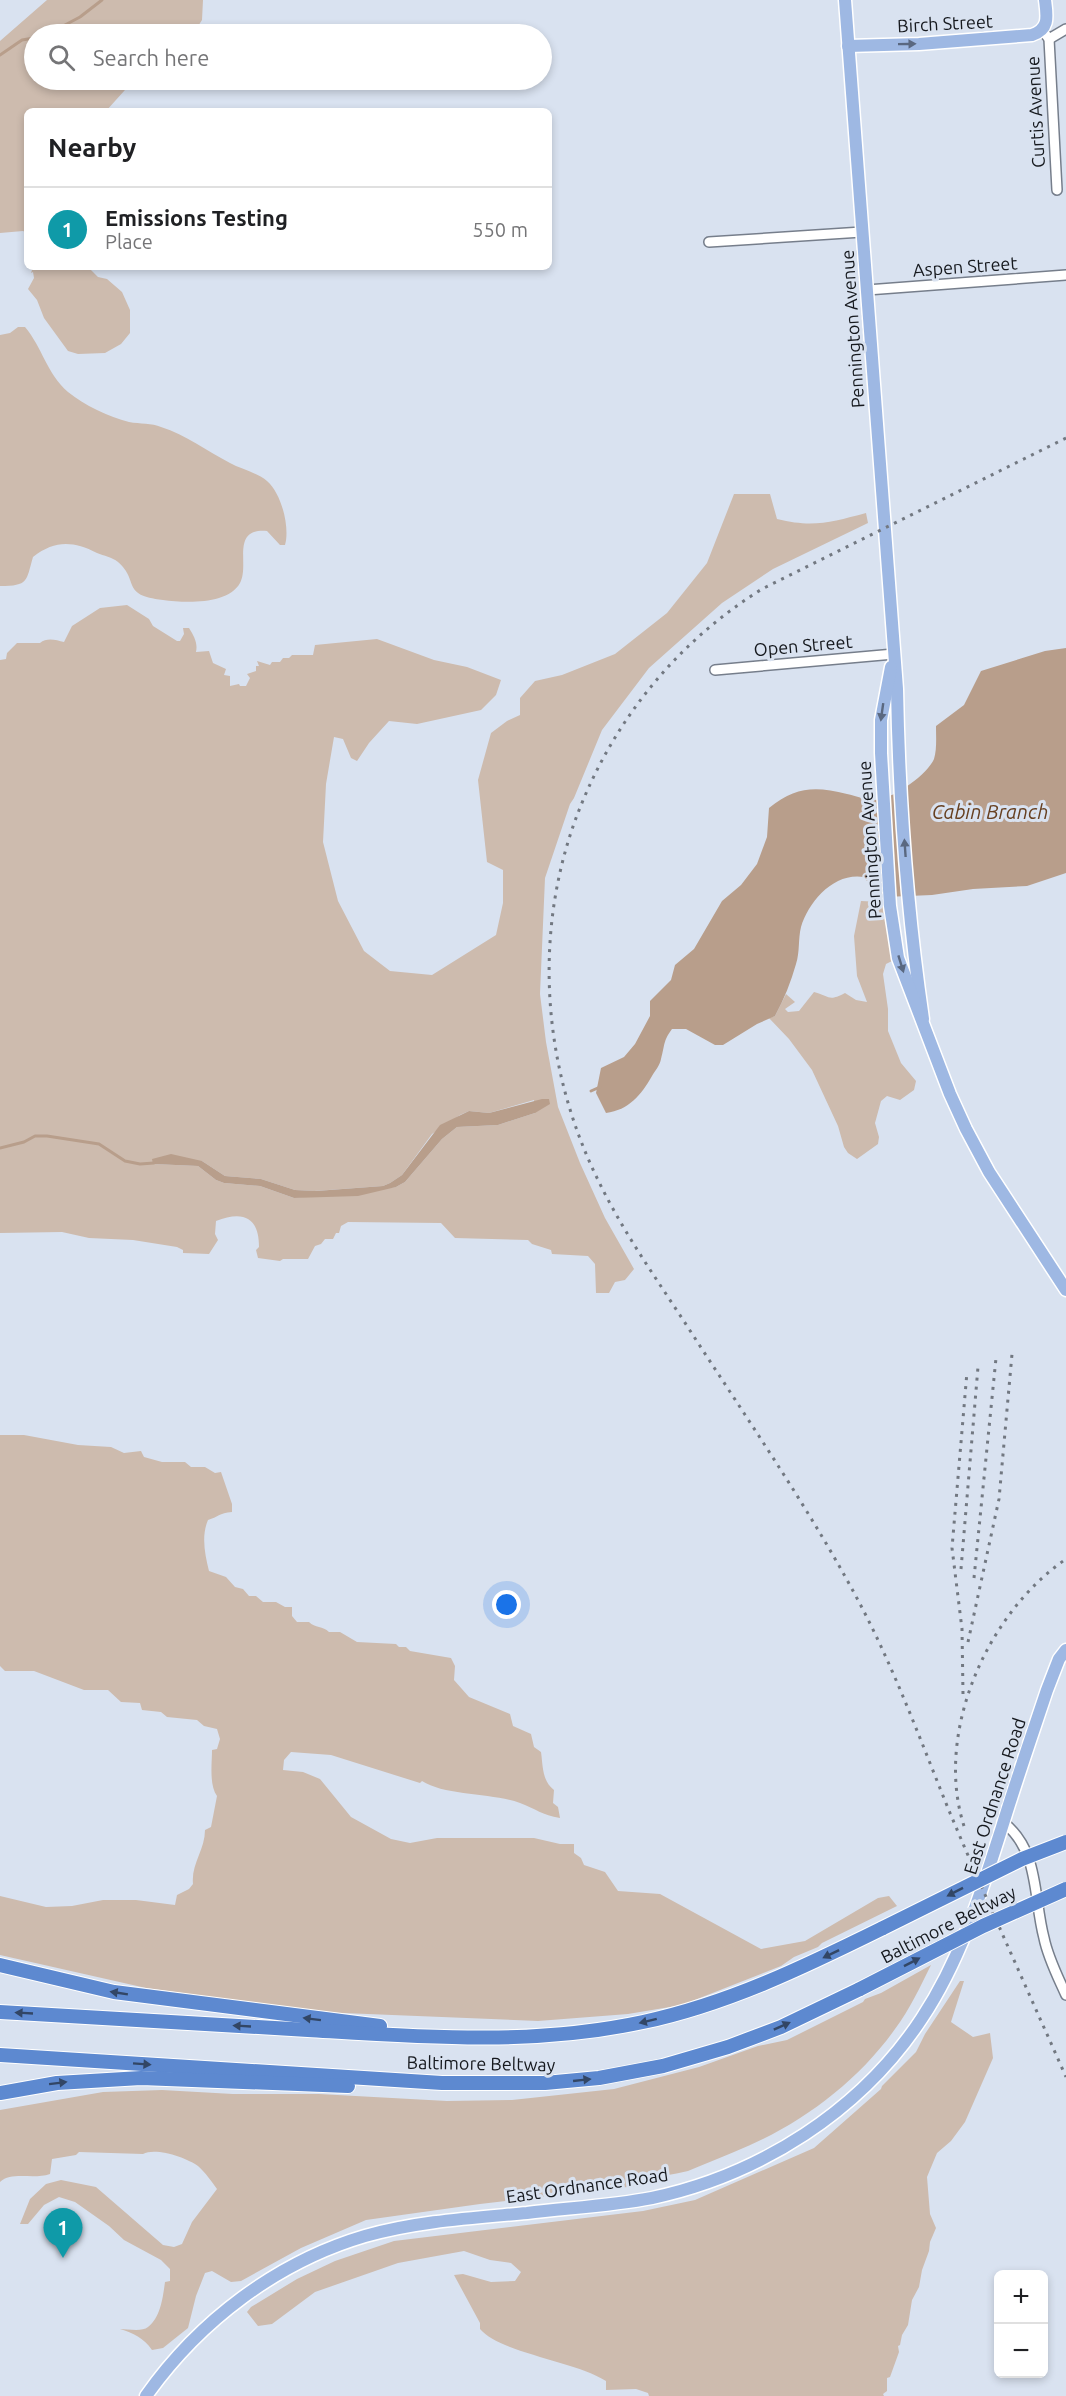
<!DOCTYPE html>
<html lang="en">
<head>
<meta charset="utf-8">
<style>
  body { margin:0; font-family:Ubuntu,sans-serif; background:#f6f6f6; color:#202124 }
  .controls { position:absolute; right:18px; bottom:18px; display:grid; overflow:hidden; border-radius:9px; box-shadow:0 3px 9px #0003 }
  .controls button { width:54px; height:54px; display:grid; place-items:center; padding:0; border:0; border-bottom:2px solid #e0e0e0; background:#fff; color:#202124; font:30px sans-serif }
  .you { position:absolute; left:507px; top:1605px; width:21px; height:21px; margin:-15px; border:4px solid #fff; border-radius:50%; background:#1a73e8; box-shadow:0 0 0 9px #1a73e833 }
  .badge { display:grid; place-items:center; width:39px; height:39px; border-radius:50%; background:#0b8043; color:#fff; font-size:20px; font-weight:700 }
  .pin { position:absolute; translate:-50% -50px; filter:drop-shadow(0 2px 3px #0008) }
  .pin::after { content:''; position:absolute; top:32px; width:21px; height:18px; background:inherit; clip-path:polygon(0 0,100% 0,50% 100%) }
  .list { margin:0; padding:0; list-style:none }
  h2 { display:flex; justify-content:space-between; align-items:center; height:78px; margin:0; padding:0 24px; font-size:26px }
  h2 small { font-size:20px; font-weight:400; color:#757577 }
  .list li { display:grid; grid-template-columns:39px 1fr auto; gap:18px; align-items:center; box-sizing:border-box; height:84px; padding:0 24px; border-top:2px solid #e0e0e0 }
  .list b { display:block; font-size:22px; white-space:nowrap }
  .list p { margin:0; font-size:20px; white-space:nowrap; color:#757577 }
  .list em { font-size:20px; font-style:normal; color:#757577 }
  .icon { flex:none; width:33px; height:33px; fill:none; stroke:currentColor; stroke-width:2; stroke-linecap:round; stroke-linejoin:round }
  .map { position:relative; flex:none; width:1066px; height:2396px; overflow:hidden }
  .search { position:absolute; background:#fff; box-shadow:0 3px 9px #0003; left:24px; top:24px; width:528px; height:66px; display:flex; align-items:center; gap:15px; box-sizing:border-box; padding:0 21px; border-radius:33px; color:#757577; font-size:22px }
  .panel { position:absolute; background:#fff; box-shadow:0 3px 9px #0003; left:24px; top:108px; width:528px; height:162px; border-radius:9px }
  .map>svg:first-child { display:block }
</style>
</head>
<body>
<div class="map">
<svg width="1066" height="2396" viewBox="0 0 1066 2396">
  <rect width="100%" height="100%" fill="#d9e2f0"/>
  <g fill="#cdbbae" fill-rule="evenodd">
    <path d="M47,0H203L202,20L193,34H34V80H134L106,111H27V233L23,231L0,233V41Z"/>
    <path d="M33,267H88L98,277L107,279L122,292L130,310V333L121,344L105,353L78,354L68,351L44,318L37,300L28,289L34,278L33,272L31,273Z"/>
    <path d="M18,327H25C42,347 47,374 68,392C84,405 109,417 129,422C140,424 152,423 161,427C186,435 207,451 230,463C241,469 258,473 267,481C282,494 290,528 285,545H280L267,531C230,528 250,565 240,583C228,605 185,603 163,600C120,595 140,581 118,562C112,557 104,556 97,553C73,541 55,540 33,557C26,581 29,586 0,586V335L10,333Z"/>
    <path d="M734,494H770L777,519C813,528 832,522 866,513L868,523L773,569L722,603L649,668L602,730L574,798L570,804L545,878L540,994L546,1042L558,1107L580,1163L605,1218L634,1269L625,1280L615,1282L609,1293H596L595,1264L588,1256L552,1254L551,1250L532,1244L528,1240L455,1238L441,1223L348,1222L341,1226L339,1233H336L333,1239H325L321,1244L315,1246L308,1259H283L280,1261L258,1258L256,1250L259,1247C259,1216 242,1211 216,1221L215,1234L218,1240L209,1254L183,1253V1250L177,1247L133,1240L89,1238L62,1232L0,1233V660L6,659L7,653L17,643H40C47,637 56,640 64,642L72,626L100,608L127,605L149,619L153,626L177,641H180L184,634L183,628H189C194,636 198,643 196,652L209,651L213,663L226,669L224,675L230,676V686L239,684L240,686H246L250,678L247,674L256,671V666H259L257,661L270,665L272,662H280L283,658H289L292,655H313L315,645L377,639L434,660L467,667L501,680L496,695L481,710L417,724L389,721L369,743L357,761L351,758L343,739L334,737L326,784L323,842L338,901L364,951L390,971L432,975L496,935L503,903V870L487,862L478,780L491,733L507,721L520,715V698L535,681L562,675L615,654L667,613L707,563ZM534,1100L535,1113L498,1125L457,1127L442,1139L405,1182L396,1187L294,1198L260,1186L224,1183L216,1180L198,1166L153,1164L202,1161L225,1176L261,1179L295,1190L315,1191L383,1186L390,1183L402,1175L432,1134L460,1115L469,1111L489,1113Z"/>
    <path d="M861,901L882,902L892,961L886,964L883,974L888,1009V1031L901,1063L916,1081L914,1090L900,1100L887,1096L881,1101L875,1123L879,1137L878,1144L857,1159L848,1153L844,1147L838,1126L812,1070L789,1039L769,1018L775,1016L786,994L795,1002L785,1009L788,1012L799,1011L814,992C830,996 828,1002 845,993L856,1000L867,1002L857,976L854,936Z"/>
    <path d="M0,1435H24L78,1445L111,1447L124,1453L141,1451L144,1457L162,1462H185L191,1467H205L215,1473L221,1472L232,1504V1512C219,1513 218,1517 208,1520C201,1536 205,1555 209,1571L226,1577L235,1587L243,1589L249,1596H256L263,1602H276L285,1607H292V1616L297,1622H309C315,1628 323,1626 329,1632H340L357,1642L396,1644L399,1647H406L410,1651L451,1658L455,1666L454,1680L469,1697L510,1714L513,1726L531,1734L534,1747L541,1752C543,1766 542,1781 554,1790L553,1803L558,1807L560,1818C542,1815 536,1809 520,1803C494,1793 445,1796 422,1781L420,1783L331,1755L291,1752L284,1760L283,1770L303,1772L320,1779L351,1817L391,1839L410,1843L437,1838H534L560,1844H574V1853L581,1858L584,1865L605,1872L618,1891L660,1894L761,1949L805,1941L878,1898L889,1896L897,1906L822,1943L818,1947L794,1957L781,1966L682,2005L628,2014L538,2021L318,2012L146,1988L0,1955V1896L46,1907L72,1906L103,1900H136L175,1905L177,1895L189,1889L193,1884C191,1864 205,1850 205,1830L211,1827L217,1796C209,1785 212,1764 212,1750L217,1749L220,1739L217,1729L204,1726L197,1720L167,1717L161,1712L142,1710L140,1703L121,1702L108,1690H84L34,1671H5L0,1666Z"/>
    <path d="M931,1965C920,1987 910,2009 895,2029C856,2084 797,2127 734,2152C719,2158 703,2165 688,2171C673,2175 657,2175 645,2185L480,2204L366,2220L301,2248L241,2281L231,2282L212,2271L205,2273L196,2296L188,2328L163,2348L152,2350C144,2338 133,2333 120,2329C128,2329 142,2332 148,2327C161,2317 163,2296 165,2282L170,2281V2269L161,2260L124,2240L109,2226L75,2202L59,2197L44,2205L28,2224H20L30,2199L46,2184L61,2180L96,2187L163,2245L174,2247L182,2244L192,2222L217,2189C212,2182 205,2172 198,2166C187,2158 156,2147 143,2154L79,2152L76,2155L52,2159L50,2174C33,2180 12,2171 0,2182V2110L103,2092L162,2090L233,2094H319L447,2101L512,2100L614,2089L699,2067L758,2046L787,2040L863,2002L865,1999L881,1993Z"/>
    <path d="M960,1981H964L951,2022L973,2037L990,2033L993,2058L965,2122L951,2141L937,2153L927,2177L930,2214L936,2228L930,2242L929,2251L922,2270L919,2287L912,2300L908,2325L902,2335L900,2345L898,2346L899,2352L890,2377L887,2378V2391L883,2394L884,2396H649L648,2393L636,2389L606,2390V2381C575,2361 500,2353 480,2329V2323L454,2275L463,2274L491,2282L515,2281L521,2272L511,2263L490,2260L464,2251L398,2263L315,2292L272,2324L258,2326L247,2312L251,2307L297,2279L335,2261L394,2241L643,2211L695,2200L814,2148L881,2089L882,2086L916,2052L925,2034Z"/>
  </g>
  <g fill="#b89e8b">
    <path d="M1066,648V873L1027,886L973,889L932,895L885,897L873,889L864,877C834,872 809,901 801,927C798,939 800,952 796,964C791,982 784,999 775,1016L757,1024L723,1045H715L686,1029H672C663,1041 665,1045 661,1059C660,1065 655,1071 652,1076C641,1095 629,1110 606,1113L596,1093L601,1068L624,1057L635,1044L650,1016V1001L671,980L675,965L694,949L722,901L741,885L757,864L767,837L769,808C796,787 814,786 847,794C856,796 866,800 874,800C892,800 927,775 934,759C937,750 936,736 936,726L964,705L981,671L1045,651Z"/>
    <path d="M542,1099H549L550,1104L535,1113L498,1125L457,1127L442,1139L405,1182L396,1187L358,1196L294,1198L260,1186L224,1183L216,1180L198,1166L153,1164L152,1159L171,1154L202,1161L225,1176L261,1179L295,1190L316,1191L383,1186L390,1183L402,1175L440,1125L469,1111L489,1113Z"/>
  </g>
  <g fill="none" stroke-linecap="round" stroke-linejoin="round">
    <g stroke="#b89e8b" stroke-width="3">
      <path d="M48,34L80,17L102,0"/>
      <path d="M0,55L22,40L34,38"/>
      <path d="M591,1091L600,1087"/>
      <path d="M0,1148L24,1142L35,1136H47L99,1144L125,1161L140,1164L154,1163"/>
    </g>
    <defs>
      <g id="minor">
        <path d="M1043,31L1049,39L1057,190"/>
        <path d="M1049,39L1066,29"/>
        <path d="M709,242L862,232"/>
        <path d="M867,290L1066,275"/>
        <path d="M715,670L894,654"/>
        <path d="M1003,1822C1040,1851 1033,1897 1044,1938C1048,1958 1058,1977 1066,1995"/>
      </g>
      <g id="major">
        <path d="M845,0L897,689C899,799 907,910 923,1019"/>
        <path d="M848,46L919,44L1032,35C1050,29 1047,16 1045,0"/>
        <path d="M891,667L881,720V753L890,906L898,958L950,1094L966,1129L989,1172L1066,1290"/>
        <path d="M146,2396C199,2321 277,2262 365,2236C418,2221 473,2218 527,2213C568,2208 611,2206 652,2198C760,2175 861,2111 922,2018C961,1959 981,1893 1002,1827C1016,1781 1032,1735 1047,1690L1059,1659L1066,1650"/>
      </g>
      <g id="highway">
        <path d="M0,1965L114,1992L380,2026"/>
        <path d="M0,2012C103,2018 206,2024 308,2030C422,2037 531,2046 643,2022C728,2004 806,1966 883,1928"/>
        <path d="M0,2055L442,2083H545L599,2078L663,2066L728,2047L781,2027L860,1989"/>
        <path d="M0,2093L57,2083L141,2078L348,2086"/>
      </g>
    </defs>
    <use href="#minor" stroke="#767e8b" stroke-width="12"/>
    <use href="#major" stroke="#fff" stroke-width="15"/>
    <use href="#highway" stroke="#fff" stroke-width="16"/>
    <use href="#minor" stroke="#fff" stroke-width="9"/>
    <use href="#major" stroke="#9eb8e3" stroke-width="12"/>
    <use href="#highway" stroke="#5d89d0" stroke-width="14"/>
    <g stroke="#727881" stroke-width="3" stroke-dasharray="3 6" stroke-linecap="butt">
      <path d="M1066,438L762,589C682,639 621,711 584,798C531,922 540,1065 600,1184C625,1235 658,1281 689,1329C747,1419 809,1508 859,1602C895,1670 921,1742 950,1813C987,1901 1027,1989 1066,2077"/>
      <path d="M961,1569L978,1367"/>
      <path d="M974,1578L996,1358"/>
      <path d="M968,1642L999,1499L1012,1354"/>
      <path d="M963,1694L962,1629L952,1548L967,1372"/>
      <path d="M964,1826C934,1733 987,1613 1066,1559"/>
    </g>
    <defs>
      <g id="highway-bridge">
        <path d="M883,1928L1022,1859L1066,1842"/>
        <path d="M860,1989L983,1926L1066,1889"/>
      </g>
    </defs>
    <use href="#highway-bridge" stroke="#fff" stroke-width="16" stroke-linecap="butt"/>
    <use href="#highway-bridge" stroke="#5d89d0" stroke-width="14"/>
  </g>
  <defs><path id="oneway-solid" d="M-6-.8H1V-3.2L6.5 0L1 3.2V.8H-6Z" transform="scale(1.5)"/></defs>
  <g fill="#5a6880">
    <use href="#oneway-solid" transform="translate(907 44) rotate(-1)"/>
    <use href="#oneway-solid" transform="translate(882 712) rotate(98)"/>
    <use href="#oneway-solid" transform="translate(905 848) rotate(-94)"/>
    <use href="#oneway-solid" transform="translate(901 964) rotate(73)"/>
  </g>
  <g fill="#324665">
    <use href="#oneway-solid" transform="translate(955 1892) rotate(153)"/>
    <use href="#oneway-solid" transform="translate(831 1954) rotate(154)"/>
    <use href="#oneway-solid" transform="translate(912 1962) rotate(-27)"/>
    <use href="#oneway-solid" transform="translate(119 1993) rotate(-171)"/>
    <use href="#oneway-solid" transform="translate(24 2013) rotate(-177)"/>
    <use href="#oneway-solid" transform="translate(312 2019) rotate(-173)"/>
    <use href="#oneway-solid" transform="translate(648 2021) rotate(166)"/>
    <use href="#oneway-solid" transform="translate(242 2026) rotate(-177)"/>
    <use href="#oneway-solid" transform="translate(782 2026) rotate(-24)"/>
    <use href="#oneway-solid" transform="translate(142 2064) rotate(4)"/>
    <use href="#oneway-solid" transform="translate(582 2080) rotate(-6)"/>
    <use href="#oneway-solid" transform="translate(58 2083) rotate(-7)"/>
  </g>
  <g text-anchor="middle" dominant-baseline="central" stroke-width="6" stroke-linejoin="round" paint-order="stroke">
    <g font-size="18" fill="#16191e" stroke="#d9e2f0">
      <text transform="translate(945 23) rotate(-3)">Birch Street</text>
      <text transform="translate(1035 112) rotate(-93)">Curtis Avenue</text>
      <text transform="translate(965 266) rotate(-4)">Aspen Street</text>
      <text transform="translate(852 329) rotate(-94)">Pennington Avenue</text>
      <text transform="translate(803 645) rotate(-5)">Open Street</text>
      <text transform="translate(869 840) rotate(-94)">Pennington Avenue</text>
      <text transform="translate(994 1796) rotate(-72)">East Ordnance Road</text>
      <text transform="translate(948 1924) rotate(-27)">Baltimore Beltway</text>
      <text transform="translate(481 2063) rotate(1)">Baltimore Beltway</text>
      <text transform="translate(587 2185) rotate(-8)">East Ordnance Road</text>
    </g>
    <g font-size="20" font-style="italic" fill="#674021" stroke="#d9e2f0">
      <text x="990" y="811">Cabin Branch</text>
    </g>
  </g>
</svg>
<div class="controls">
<button>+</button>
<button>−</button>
</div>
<div class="you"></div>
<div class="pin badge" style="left:63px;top:2258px;background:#0f9aa8">1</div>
<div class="search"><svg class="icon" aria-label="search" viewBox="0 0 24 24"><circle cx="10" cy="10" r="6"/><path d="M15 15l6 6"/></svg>Search here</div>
<section class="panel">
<h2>Nearby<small></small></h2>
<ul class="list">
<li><span class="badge" style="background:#0f9aa8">1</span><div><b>Emissions Testing</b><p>Place</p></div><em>550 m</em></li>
</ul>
</section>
</div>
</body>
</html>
